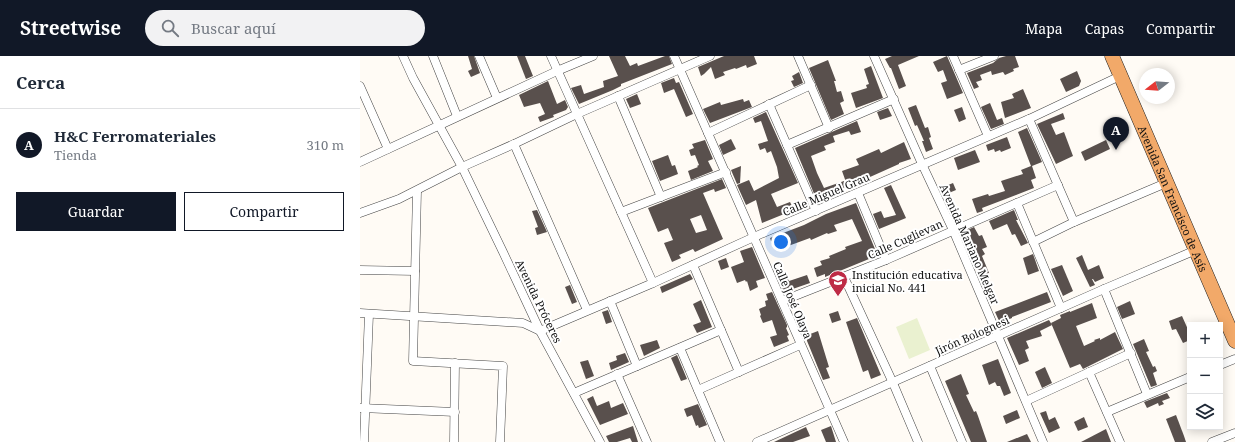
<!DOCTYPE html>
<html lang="es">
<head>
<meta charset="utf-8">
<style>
  body { margin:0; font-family:"Noto Serif",serif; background:#f2f2f3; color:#1f2937 }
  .controls { position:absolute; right:12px; bottom:12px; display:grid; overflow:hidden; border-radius:0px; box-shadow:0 2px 10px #0003 }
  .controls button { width:36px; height:36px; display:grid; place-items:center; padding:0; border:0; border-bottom:1px solid #e0e1e3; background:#fff; color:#1f2937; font:20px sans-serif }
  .compass { position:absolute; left:779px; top:12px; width:36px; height:36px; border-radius:50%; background:#fff; box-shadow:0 2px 10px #0003; rotate:253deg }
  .you { position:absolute; left:421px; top:186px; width:14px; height:14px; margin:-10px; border:3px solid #fff; border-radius:50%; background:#1a73e8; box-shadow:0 0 0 6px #1a73e833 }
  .badge { display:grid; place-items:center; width:26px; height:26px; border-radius:50%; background:#111827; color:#fff; font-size:13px; font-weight:700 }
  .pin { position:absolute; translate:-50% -33px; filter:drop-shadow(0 1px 2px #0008) }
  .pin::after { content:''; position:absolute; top:21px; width:14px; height:12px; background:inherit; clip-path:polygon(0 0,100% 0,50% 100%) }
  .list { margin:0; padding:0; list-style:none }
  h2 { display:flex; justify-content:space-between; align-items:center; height:52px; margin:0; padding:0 16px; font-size:17px }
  h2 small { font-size:13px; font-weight:400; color:#747a83 }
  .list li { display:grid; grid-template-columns:26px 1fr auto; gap:12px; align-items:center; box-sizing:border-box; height:72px; padding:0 16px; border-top:1px solid #e0e1e3 }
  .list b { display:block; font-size:15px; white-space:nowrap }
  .list p { margin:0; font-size:13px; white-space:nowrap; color:#747a83 }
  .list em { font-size:13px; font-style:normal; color:#747a83 }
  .actions { display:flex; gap:8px; padding:12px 16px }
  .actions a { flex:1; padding:9px 0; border:1px solid #111827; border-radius:0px; text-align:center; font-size:14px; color:#111827 }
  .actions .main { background:#111827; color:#fff }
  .icon { flex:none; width:22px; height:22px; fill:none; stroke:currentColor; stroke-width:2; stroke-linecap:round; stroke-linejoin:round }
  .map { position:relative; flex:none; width:875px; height:386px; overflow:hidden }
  header { display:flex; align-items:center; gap:24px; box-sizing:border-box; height:56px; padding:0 20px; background:#111827; color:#fff }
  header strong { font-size:19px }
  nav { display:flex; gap:22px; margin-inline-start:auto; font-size:14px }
  .search { width:280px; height:36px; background:#f2f2f3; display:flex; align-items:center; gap:10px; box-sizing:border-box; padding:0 14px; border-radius:22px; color:#747a83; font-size:15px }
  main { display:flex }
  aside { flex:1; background:#fff }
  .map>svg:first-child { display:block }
</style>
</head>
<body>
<header>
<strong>Streetwise</strong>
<div class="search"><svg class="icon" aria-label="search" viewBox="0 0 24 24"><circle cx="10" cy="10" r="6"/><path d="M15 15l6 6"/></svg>Buscar aquí</div>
<nav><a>Mapa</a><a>Capas</a><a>Compartir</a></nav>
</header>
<main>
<aside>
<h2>Cerca<small></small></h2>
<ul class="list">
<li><span class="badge">A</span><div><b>H&amp;C Ferromateriales</b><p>Tienda</p></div><em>310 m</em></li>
</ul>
<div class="actions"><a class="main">Guardar</a><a>Compartir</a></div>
</aside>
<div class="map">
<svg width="875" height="386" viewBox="0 0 875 386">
  <rect width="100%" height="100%" fill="#fffbf5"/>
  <path fill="#eaf1d0" d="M557,262L570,294L549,303L536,271Z"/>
  <g fill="#59504d" fill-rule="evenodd">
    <path d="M108,0H114L120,17L111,21L108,15L112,13Z"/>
    <path d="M157,0H165L173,20L166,23Z"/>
    <path d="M249,0H265L270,10L277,7L278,10L305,0H309L312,8L261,28V30L253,34L219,48L211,32L221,29L224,38L244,31L243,25L258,20Z"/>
    <path d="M364,0H394L397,8L387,12L386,9L376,13L375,12L363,16L365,19L355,23L351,11L344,18L341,20L338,11Z"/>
    <path d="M532,0H559L538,9L546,30L539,33L531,12H530L525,3Z"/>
    <path d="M587,0L603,37L587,43L581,27L587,25L583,14L578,16L573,6Z"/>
    <path d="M646,0H655L659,11L653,13L654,15L645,19L643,16L632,19L631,15L620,19L622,24L616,26L619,31L614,33L607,17L633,7L639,2Z"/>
    <path d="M468,4L476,25H474L477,36L481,35L484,45L480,47L484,58L471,64L449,12Z"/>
    <path d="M511,10L523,42L496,52L491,37L507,32L506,29L509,28L504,13Z"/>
    <path d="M717,15L721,25L719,30L706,36L700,23Z"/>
    <path d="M439,16L443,27L434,31L431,25L434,24L432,20Z"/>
    <path d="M314,22L316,27L319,26L333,58L326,61L314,33L304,37L301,27Z"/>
    <path d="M188,25L197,48L205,44L208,51L206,54L193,59L194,61L180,66L178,61L185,58L180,47L164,51L159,39Z"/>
    <path d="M663,33L671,52L645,62L641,46L654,42L652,38Z"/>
    <path d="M277,38L281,48L270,52L266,43Z"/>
    <path d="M383,43L384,46L389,44L392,51L350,67L343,53L360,46L361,49Z"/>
    <path d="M630,47L637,64L642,62L644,68L631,73L621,51Z"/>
    <path d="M556,49L565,72L568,71L571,81L569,82L573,93L566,96L562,85H564L557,69L555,70L548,52Z"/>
    <path d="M602,51L606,63L599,66L594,54Z"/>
    <path d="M528,52L532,60L520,64L517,56Z"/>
    <path d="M406,56L438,127L411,138L417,151L430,146L434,154L402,167L396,144L386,149L377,129L389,124L394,135L419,122L417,111L411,95L407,97L405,92L400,94L398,88L408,85L401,65L395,67L393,62Z"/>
    <path d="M703,57L705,63L691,68L696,79L704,76L713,100L696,108L677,68Z"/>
    <path d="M497,65L501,76L491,79L489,75L473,80L475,86L464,90L466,94L451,100L457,117L464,132L484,125L486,131L460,142L459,138L455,140L435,92Z"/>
    <path d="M667,72L682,106L672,110L676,122L671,124L674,132L622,152L623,155L617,157L612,143L628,138L629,140L645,135L641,125L663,118L661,114L671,110L658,76Z"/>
    <path d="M647,81L651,92L641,96L640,94L635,96L634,93L628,95L626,89Z"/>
    <path d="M371,83L376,93L363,99L359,89Z"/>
    <path d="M345,84L353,103L348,105L353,115L331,124L328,115L338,111L337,110L339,109L335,99L331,100L329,94L334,92L332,88Z"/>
    <path d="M746,84L750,93L725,105L721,96Z"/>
    <path d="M544,86L551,103L539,107V108L510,121L487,129L482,115L499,109L496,103L519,93L521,97Z"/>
    <path d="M615,94L620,106L598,114L594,102Z"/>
    <path d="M308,99L312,110L315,109L318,118L300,125L292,105Z"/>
    <path d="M381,110L380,127L377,128L371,114Z"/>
    <path d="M362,123L366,132L355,136L354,133L343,137L363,183L335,196L333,193L319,199L321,202L312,206L304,187L313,184L308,172L298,176L288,152ZM341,159L347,174L336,177L330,163Z"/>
    <path d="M593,127L596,134L584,139L581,132Z"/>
    <path d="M531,129L546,162L519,173L513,158L521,155L524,162L536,159L524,132Z"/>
    <path d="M496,147L517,198L508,202L509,203L465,221V218L457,221L454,212L462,209L460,205L470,202L469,200L486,193L485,191L502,185L492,163L474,169L477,175L468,178L467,177L451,184L450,182L420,193L417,186L412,188L410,182L444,169L466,158Z"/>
    <path d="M177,154L187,176L177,179L175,172L178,171L172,155Z"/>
    <path d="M654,154L658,164H656L668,187L661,190L655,178L652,179L647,168L633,174L629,165Z"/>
    <path d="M614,171L619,180L622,179L627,191L622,193L625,198L622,200L629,217L621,220L601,177Z"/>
    <path d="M392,191L405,222L396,225L398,231L390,235L387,225L386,226L385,224L377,227L371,211L384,206L380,195Z"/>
    <path d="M673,198L679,215L668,219L663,202Z"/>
    <path d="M722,199L728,214L739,209L744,222L735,226L733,223H732L735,229L730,231L716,202Z"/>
    <path d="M366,202L369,211L361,214L358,205Z"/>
    <path d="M702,209L713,235L703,240L691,213Z"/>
    <path d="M330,218L333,223L302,237L300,231Z"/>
    <path d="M426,219L429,225L447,219L450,227L424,236L418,223Z"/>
    <path d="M210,229L217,246L212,248L205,231Z"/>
    <path d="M412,236L427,269V271L426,272L429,279L427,280L429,285L414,291L410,281L417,279L412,264L403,267L400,260L401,259L399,253L406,250L405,245L408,244L406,238Z"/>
    <path d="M687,236L691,246L652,261V262L640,267L635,256Z"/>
    <path d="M341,244L352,271L337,277L333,269L341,266L333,248Z"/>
    <path d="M770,245L775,258L762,263L757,251Z"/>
    <path d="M732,247L737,262L716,270L724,290L735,285L734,284L740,282V284L755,276L763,293L723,313L720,308L710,312L691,267L701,262L700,259L710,255V256Z"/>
    <path d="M248,254L252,266L246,268L242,256Z"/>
    <path d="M478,255L481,264L472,267L469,258Z"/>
    <path d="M822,260L830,278V284L823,287L816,273L812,274L809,265Z"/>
    <path d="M497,262L521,319L511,323L508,314L503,316L486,266Z"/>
    <path d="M689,264L692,269L680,275L682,280L666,285L669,292L665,294L669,305L659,309L647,282Z"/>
    <path d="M458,275L469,311L466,312L470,322L463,324L445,280Z"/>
    <path d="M784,283L789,295L786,296L793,311L795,310L797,315L793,317L797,329L791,331L773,288Z"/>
    <path d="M297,284L300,292L284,300L280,289Z"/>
    <path d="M265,297L269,306L251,314L249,307L257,304L256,300Z"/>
    <path d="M317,299L327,323L321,325L311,302Z"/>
    <path d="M638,303L651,337L644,340L640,330H637L635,326L629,329L622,309Z"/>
    <path d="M228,304L234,320L226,323L220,306Z"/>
    <path d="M685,311L692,327L682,332L675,316Z"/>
    <path d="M601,318L609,338L606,339L614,356L616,355L618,360L627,386H611L585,325Z"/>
    <path d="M807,337L810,342L802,345L804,348L799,350L798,347L787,352L784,346Z"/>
    <path d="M233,340L237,350L249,345L251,352L263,347L268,358L240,369L227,343Z"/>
    <path d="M338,348L347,369L339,372L338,369L336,370L332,359L327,361L324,353Z"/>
    <path d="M657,354L660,362L646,368L643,360Z"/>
    <path d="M686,355L689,364L695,361L700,372L689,377L680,357Z"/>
    <path d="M816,359L824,380L826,386H815L806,363Z"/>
    <path d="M724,361L728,371L718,375L714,366Z"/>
    <path d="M273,370L278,386H272L270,382L257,386H249L246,380Z"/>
    <path d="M471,370L476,386H466L461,374Z"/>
    <path d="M446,371L450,380L433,386H414Z"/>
    <path d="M746,373L751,386H721Z"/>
    <path d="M667,378L671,386H647Z"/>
  </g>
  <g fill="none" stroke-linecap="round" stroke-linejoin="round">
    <defs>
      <g id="minor">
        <path d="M43,0L53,22L102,111L143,196L180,275L240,386"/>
        <path d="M73,0L97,60"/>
        <path d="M119,0L137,42"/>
        <path d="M191,0L293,227"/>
        <path d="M314,0L484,386"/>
        <path d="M438,0L469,72"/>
        <path d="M514,0L562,108L593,174L683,386"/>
        <path d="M593,0L628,80"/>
        <path d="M599,14L634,0"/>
        <path d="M0,30L28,93"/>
        <path d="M258,40L301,141"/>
        <path d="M409,48L456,155"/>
        <path d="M669,63L714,166"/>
        <path d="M348,77L451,29"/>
        <path d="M154,88L227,254"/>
        <path d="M427,89L534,43"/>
        <path d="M0,106L197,15L233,0"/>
        <path d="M57,135L53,305L143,310L140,386"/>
        <path d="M498,137L526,204"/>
        <path d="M657,147L701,252"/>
        <path d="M261,156L366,116"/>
        <path d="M0,157L39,143L102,111L154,88L217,58L350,0"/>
        <path d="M673,186L714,166L806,127"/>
        <path d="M333,209L379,316"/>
        <path d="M0,214L55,215"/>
        <path d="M484,221L533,327L558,386"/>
        <path d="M744,233L787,338"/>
        <path d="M250,245L277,310"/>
        <path d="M422,245L526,204L698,129"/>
        <path d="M0,257L163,267L180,275L293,227L394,181L669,63L760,20"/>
        <path d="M320,292L360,386"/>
        <path d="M860,309L875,303"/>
        <path d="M570,310L602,386"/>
        <path d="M729,316L760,386"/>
        <path d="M257,318L287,386"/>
        <path d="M338,334L440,289"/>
        <path d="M214,337L361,274"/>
        <path d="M666,345L771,297"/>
        <path d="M1,352L95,356"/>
        <path d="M747,356L830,321"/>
        <path d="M4,386L9,258"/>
        <path d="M94,386L95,307"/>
        <path d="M397,386L744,233L836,194"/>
        <path d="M852,386L875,377"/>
      </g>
      <g id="trunk">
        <path id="s1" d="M752,0L875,285"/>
      </g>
    </defs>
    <use href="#minor" stroke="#444" stroke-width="9"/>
    <use href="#trunk" stroke="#222" stroke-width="15"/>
    <use href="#minor" stroke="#fff" stroke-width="8"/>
    <use href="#trunk" stroke="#f2a969" stroke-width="14"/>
  </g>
  <defs>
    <symbol id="school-pin" viewBox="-11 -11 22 30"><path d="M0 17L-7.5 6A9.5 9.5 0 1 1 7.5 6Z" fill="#be2b46" stroke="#fff"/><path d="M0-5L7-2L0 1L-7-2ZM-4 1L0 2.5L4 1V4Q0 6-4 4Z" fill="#fff"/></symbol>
  </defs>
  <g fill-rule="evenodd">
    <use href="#school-pin" x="467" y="213" width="22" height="30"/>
  </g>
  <g text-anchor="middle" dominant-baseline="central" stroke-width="4" stroke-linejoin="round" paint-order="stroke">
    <g font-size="11" fill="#111" stroke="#fff">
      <text transform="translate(466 138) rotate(-23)">Calle Miguel Grau</text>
      <text stroke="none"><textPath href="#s1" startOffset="155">Avenida San Francisco de Asís</textPath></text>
      <text transform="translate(545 183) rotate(-24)">Calle Cuglievan</text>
      <text transform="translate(610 188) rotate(66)">Avenida Mariano Melgar</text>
      <text transform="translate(433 244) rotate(67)">Calle José Olaya</text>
      <text transform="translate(179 245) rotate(64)">Avenida Próceres</text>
      <text transform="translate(612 279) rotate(-24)">Jirón Bolognesi</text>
    </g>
    <g font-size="11" fill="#111" stroke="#fff" text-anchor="start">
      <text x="492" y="218">Institución educativa<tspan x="492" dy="13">inicial No. 441</tspan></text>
    </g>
  </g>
</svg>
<div class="controls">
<button>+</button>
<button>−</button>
<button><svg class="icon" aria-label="layers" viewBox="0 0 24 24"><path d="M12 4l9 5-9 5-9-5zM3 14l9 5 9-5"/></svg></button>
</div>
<svg class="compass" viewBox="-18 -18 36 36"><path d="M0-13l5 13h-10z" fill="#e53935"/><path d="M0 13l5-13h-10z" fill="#747a83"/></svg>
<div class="you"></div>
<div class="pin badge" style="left:756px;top:94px">A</div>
</div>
</main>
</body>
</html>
